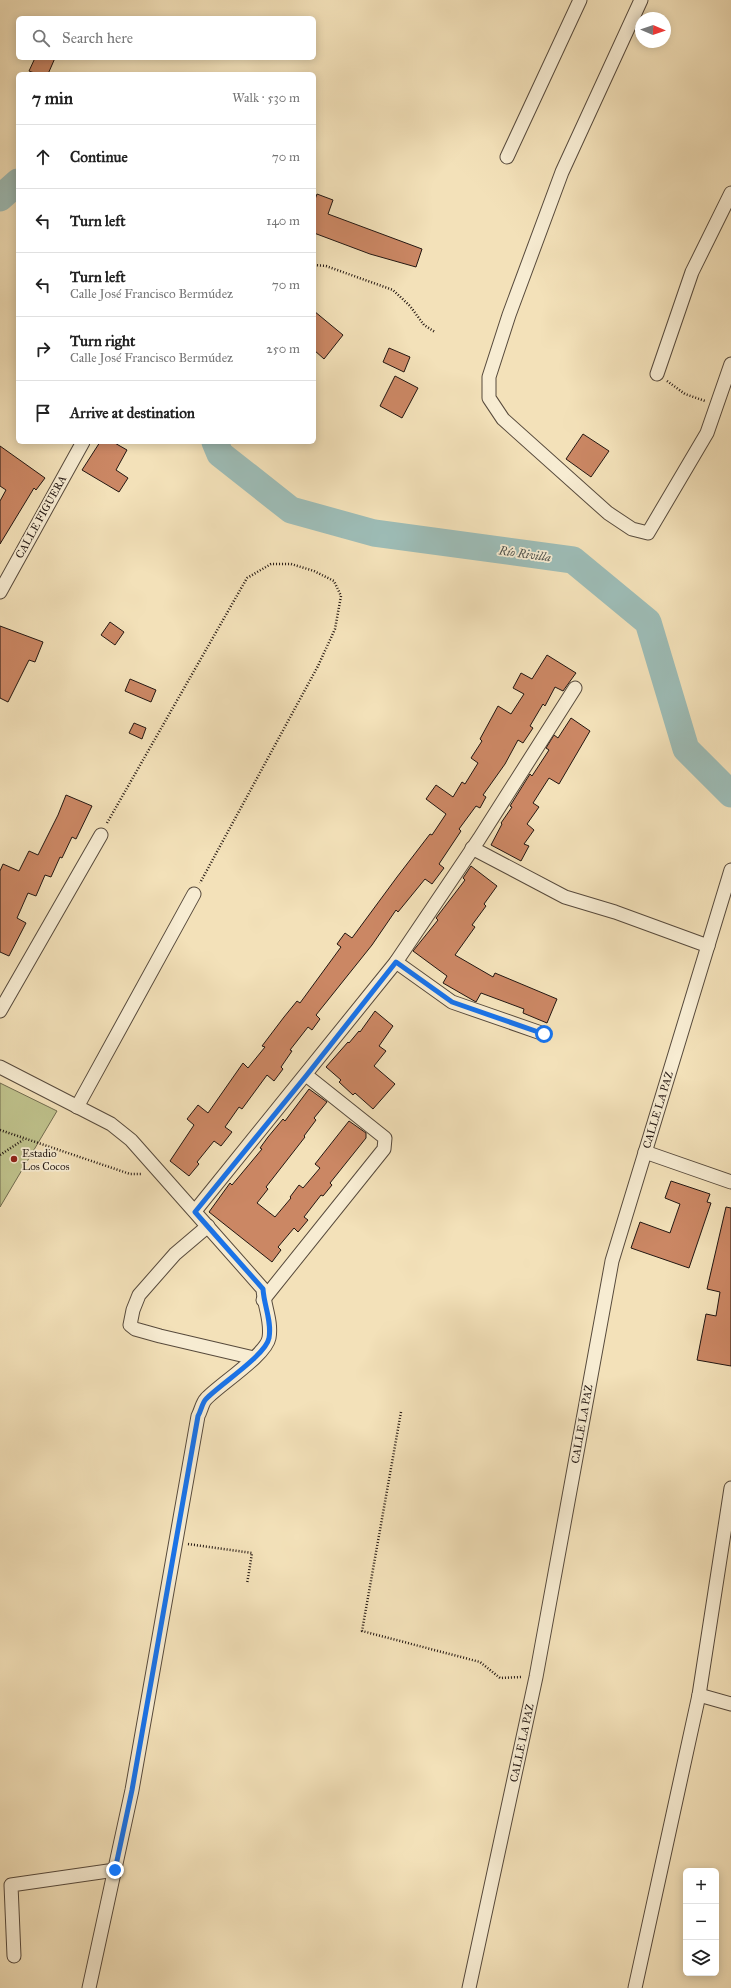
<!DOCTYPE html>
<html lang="en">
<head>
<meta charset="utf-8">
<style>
  body { margin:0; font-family:"IM FELL Great Primer",serif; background:#f6f6f6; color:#222 }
  .controls { position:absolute; right:12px; bottom:12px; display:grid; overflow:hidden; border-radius:6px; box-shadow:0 2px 10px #0003 }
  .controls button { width:36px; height:36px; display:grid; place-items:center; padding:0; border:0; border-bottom:1px solid #e0e0e0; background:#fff; color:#222; font:20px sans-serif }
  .compass { position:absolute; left:635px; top:12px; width:36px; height:36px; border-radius:50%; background:#fff; box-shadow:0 2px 10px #0003; rotate:92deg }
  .stop { position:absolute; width:12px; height:12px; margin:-9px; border:3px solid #1a73e8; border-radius:50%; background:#fff }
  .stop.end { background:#1a73e8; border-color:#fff; box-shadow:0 1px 4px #0008 }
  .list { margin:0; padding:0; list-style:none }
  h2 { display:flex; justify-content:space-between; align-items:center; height:52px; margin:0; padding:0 16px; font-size:17px }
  h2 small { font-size:13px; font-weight:400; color:#767676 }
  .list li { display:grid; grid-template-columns:26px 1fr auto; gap:12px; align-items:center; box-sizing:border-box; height:64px; padding:0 16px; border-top:1px solid #e0e0e0 }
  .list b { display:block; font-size:15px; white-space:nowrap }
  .list p { margin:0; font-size:13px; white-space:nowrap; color:#767676 }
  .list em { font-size:13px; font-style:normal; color:#767676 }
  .icon { flex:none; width:22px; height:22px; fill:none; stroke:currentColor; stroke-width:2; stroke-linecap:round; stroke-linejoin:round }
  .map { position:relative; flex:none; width:731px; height:1988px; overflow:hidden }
  .search { position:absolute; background:#fff; box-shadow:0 2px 10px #0003; left:16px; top:16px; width:300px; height:44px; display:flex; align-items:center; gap:10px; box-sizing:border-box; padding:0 14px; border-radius:6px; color:#767676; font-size:15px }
  .panel { position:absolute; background:#fff; box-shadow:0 2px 10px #0003; left:16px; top:72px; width:300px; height:372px; border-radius:6px }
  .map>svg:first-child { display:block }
</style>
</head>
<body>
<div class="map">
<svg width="731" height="1988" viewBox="0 0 731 1988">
  <rect width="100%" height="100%" fill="#f3e1b9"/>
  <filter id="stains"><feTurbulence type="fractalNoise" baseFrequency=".005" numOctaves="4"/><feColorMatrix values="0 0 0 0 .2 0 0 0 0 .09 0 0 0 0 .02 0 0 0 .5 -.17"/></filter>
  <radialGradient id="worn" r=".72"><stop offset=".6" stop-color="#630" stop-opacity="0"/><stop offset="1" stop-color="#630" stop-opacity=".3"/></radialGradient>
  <path fill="#bfc28c" stroke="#716c4f" d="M0,1083L57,1111L0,1207Z"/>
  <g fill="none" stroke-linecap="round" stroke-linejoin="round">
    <g stroke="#9dbcb6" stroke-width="27">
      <path d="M0,198L18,182"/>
      <path d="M215,442L220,454L291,510L374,533L573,560L648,622L686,749L731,794"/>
    </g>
  </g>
  <g fill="#cb8764" stroke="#231712">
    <path d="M35,58H55L48,74H37L29,71Z"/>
    <path d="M317,194L333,200L328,214L422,249L416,267L370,254L314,233V202Z"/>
    <path d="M314,311L343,335L324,359L314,350Z"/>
    <path d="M389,348L410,357L404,372L383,362Z"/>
    <path d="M395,376L418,388L402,418L380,406Z"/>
    <path d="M583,434L609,451L591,477L566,459Z"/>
    <path d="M100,442H113L127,450L116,470L128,478L119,492L82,470Z"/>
    <path d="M0,446L45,478L36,490L34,488L0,544V501L6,490L0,486Z"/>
    <path d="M110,622L124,632L115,645L101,635Z"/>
    <path d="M0,626L43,642L35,662L29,660L8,702L0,698Z"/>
    <path d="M547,655L576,673L563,691L555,687L545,706L543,704L530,726L533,728L523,743L518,740L505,764L483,795L486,797L480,808L476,806L459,829L461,831L439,864L444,868L432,884L425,879L398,912L396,910L372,945L316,1015L320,1019L312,1030L308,1027L290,1050L292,1051L281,1067L283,1069L274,1081L267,1075L242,1109L239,1107L225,1127L232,1132L221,1146L214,1141L197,1162L199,1164L189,1176L170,1161L194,1125L187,1119L198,1105L208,1113L243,1063L248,1068L265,1047L262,1046L284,1017L297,1001L300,1003L341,947L337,944L345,933L352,938L397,877L430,834L432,835L446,814L426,799L436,785L453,797L462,782L465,784L478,763L471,758L482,741L480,739L498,706L511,714L524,694L513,688L521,673L532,679Z"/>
    <path d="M130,679L156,690L151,702L125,691Z"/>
    <path d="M571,718L590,731L559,784L549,778L533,803L539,807L527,824L534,830L524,844L529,846L521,861L491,845L502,824L501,823L512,807L510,806L530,774L532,776L549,750L546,748L554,735L558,738Z"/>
    <path d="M134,723L146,728L142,739L129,733Z"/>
    <path d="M66,795L92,806L76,839L72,837L62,858L60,857L51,877L45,875L36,896L28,893L17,918L26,923L9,956L0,952V871L3,864L19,871L29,851L38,855L58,815Z"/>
    <path d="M471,866L497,886L484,904L486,906L472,925L475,927L455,955L493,977L495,973L557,999L547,1023L523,1013L524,1009L481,993L476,1002L443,983L447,976L413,951L438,920L436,918L465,880L463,878Z"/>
    <path d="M375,1011L393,1026L379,1046L386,1051L374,1066L395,1084L373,1109L355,1093L353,1095L339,1082L341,1080L326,1067L348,1042L349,1043L359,1031L360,1032Z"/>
    <path d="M309,1089L327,1102L314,1118L316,1120L304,1136L305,1137L266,1187L268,1189L257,1203L275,1217L291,1198L290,1197L299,1185L303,1188L320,1168L315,1164L349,1121L366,1133V1138L330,1183L332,1185L323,1196L321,1195L304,1217L308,1220L298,1232L294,1228L278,1247L281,1250L272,1262L209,1212L230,1183L232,1185L262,1149L260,1148L268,1137L283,1119L285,1121Z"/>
    <path d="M671,1181L710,1194L707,1202L711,1203L689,1268L631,1248L640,1222L670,1233L680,1204L665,1198Z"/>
    <path d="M726,1207L731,1208V1366L697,1360L706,1314L716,1316L720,1292L707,1289Z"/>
  </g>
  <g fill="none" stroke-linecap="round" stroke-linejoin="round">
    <defs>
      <g id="minor">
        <path d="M641,0L562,172L509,315L489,377V398L503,419L608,513L632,529L648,533L707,433L731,364"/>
        <path d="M507,157L580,0"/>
        <path d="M657,374L692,272L731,193"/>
        <path d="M0,592L83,442"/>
        <path d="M472,848L565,897L615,912L708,946"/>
        <path d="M396,962L452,1002L544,1034"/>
        <path d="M0,1011L101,835"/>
        <path d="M0,1067L111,1124L131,1140L263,1289C264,1306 272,1321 269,1338C266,1355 219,1385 206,1399C202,1403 201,1411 198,1416L132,1790L89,1988"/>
        <path d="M77,1107L194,894"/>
        <path d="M645,1152L731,1182"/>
        <path d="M195,1211L396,962L479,839L575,688"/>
        <path d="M208,1226L175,1254L139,1295L133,1310L130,1325L135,1329L160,1336L254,1358"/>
        <path d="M263,1300L384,1149L385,1138L306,1075"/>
        <path d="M699,1695L731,1704"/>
        <path d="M14,1956L11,1885L115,1870"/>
        <path d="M469,1988L536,1677L612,1261L731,870"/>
        <path d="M635,1988L699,1695L731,1488"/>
      </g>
    </defs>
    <use href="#minor" stroke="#574a3c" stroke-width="15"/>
    <g stroke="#231712" stroke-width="2.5" stroke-dasharray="1 2" stroke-linecap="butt">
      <path d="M314,265L326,266L393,290L410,306L424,325L435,332"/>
      <path d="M667,381L685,394L705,401"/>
      <path d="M107,823L247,578L271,564H291L314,571L334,581L341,596L335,629L318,666L200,883"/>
      <path d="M0,1130L130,1174H142"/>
      <path d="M0,1155L23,1140"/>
      <path d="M401,1412L362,1631L480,1662L500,1678L522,1677"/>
      <path d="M188,1544L252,1553L247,1584"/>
    </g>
    <use href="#minor" stroke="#f7ecd2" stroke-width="13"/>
  </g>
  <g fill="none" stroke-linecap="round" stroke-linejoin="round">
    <path stroke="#1a73e8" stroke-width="5" d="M115,1870L132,1790L198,1416C201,1411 202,1403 206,1399C219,1385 266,1355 269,1338C272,1321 264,1306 263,1289L195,1212L306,1076L396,962L452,1002L544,1034"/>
  </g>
  <circle fill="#8f2418" stroke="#f7ecd2" stroke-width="1.5" cx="14" cy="1159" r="4"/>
  <g text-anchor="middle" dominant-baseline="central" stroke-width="3.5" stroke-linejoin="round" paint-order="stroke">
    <g font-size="11" fill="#231712" stroke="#f7ecd2">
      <text transform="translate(41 517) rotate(-61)">CALLE FIGUERA</text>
      <text transform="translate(658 1110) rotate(-73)">CALLE LA PAZ</text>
      <text transform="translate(582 1424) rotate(-80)">CALLE LA PAZ</text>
      <text transform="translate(522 1743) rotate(-78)">CALLE LA PAZ</text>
    </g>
    <g font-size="11" fill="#231712" stroke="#f7ecd2" text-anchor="start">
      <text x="22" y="1153">Estadio<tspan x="22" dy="13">Los Cocos</tspan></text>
    </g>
    <g font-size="12" font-style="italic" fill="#4e514b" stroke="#f7ecd2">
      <text transform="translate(525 554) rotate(8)">Río Rivilla</text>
    </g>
  </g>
  <rect width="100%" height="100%" filter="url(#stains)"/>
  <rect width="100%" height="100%" fill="url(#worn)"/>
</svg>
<div class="controls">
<button>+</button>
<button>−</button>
<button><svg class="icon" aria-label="layers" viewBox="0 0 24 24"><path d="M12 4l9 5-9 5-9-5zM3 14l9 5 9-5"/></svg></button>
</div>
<svg class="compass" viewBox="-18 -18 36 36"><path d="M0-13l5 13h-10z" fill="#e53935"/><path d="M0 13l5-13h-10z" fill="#767676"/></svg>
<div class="stop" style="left:544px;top:1034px"></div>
<div class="stop end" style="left:115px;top:1870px"></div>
<div class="search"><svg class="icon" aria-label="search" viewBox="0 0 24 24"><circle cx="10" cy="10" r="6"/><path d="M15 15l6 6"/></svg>Search here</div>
<section class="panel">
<h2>7 min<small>Walk · 530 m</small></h2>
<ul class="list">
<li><svg class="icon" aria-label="ahead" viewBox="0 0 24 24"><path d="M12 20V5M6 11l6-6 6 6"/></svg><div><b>Continue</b></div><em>70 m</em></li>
<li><svg class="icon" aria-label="left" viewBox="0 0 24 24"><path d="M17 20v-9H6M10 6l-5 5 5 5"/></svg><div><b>Turn left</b></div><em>140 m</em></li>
<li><svg class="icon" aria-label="left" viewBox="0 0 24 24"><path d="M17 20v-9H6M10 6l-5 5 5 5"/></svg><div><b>Turn left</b><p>Calle José Francisco Bermúdez</p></div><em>70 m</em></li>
<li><svg class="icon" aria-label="right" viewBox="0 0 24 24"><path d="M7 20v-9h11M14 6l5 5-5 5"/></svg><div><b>Turn right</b><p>Calle José Francisco Bermúdez</p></div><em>250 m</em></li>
<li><svg class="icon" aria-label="arrive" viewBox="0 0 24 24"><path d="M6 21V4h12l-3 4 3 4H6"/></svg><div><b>Arrive at destination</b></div></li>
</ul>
</section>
</div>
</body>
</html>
